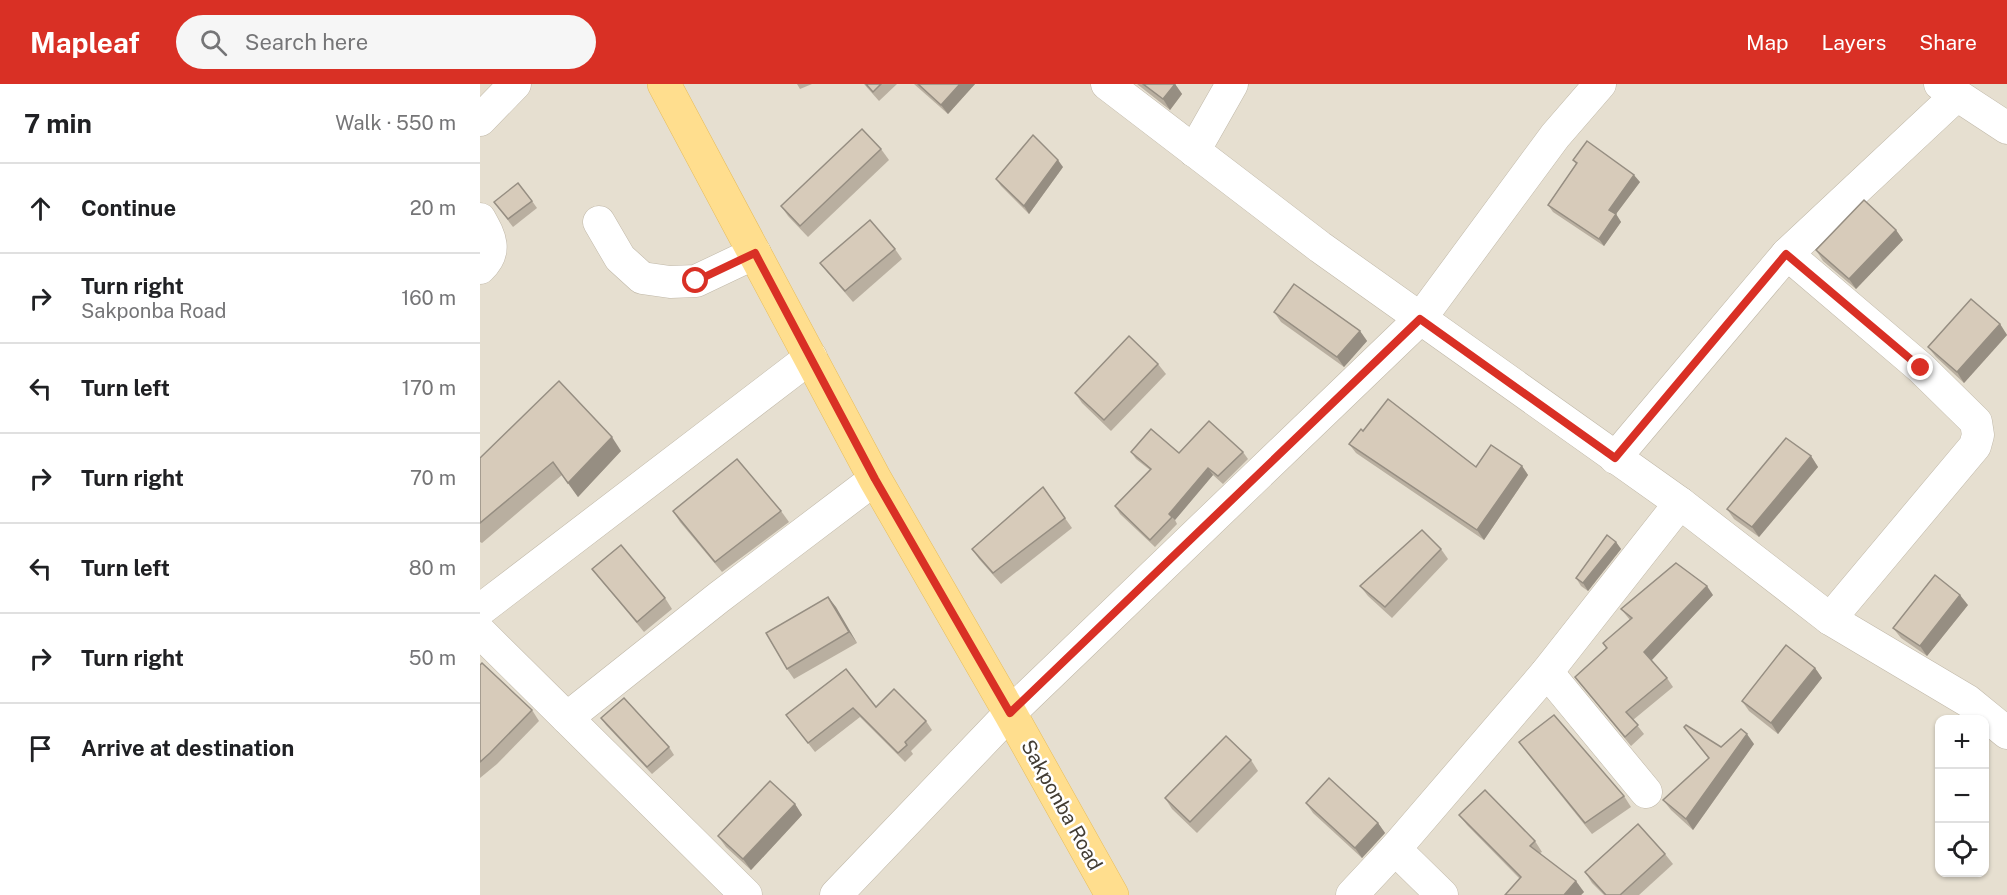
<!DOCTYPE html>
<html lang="en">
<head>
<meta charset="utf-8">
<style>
  body { margin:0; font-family:"Public Sans",sans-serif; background:#f6f6f6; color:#202124 }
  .controls { position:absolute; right:18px; bottom:18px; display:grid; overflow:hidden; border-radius:12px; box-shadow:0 2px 4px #0004 }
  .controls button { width:54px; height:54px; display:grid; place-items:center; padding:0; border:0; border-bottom:2px solid #e0e0e0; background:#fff; color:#202124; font:30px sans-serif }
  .stop { position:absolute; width:18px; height:18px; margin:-14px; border:4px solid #d93025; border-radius:50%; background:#fff }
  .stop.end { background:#d93025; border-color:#fff; box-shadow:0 2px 6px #0008 }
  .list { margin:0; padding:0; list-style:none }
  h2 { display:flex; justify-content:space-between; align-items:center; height:78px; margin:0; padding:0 24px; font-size:26px }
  h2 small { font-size:20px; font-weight:400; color:#757577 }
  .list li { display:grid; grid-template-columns:39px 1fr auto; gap:18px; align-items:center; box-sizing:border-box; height:90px; padding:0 24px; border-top:2px solid #e0e0e0 }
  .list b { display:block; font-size:22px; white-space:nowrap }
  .list p { margin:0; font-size:20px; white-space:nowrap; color:#757577 }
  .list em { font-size:20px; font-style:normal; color:#757577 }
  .icon { flex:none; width:33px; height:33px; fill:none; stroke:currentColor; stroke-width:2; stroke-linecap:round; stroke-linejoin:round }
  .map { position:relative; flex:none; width:1527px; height:811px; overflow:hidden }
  header { display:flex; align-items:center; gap:36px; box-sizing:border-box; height:84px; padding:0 30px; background:#d93025; color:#fff }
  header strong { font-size:28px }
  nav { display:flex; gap:33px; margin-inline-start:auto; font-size:21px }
  .search { width:420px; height:54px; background:#f6f6f6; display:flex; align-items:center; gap:15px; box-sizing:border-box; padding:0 21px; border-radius:33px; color:#757577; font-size:22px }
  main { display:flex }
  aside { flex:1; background:#fff }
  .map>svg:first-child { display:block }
</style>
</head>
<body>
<header>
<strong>Mapleaf</strong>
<div class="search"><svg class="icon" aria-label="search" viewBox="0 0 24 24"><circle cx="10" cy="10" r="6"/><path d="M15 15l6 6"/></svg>Search here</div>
<nav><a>Map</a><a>Layers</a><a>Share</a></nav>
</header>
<main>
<aside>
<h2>7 min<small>Walk · 550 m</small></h2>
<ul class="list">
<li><svg class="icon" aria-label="ahead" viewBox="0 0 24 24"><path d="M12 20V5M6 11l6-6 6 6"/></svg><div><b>Continue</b></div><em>20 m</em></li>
<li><svg class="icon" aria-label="right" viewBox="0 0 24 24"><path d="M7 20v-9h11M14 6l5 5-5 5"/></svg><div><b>Turn right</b><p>Sakponba Road</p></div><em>160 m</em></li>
<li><svg class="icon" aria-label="left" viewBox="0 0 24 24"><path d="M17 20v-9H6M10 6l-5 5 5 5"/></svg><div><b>Turn left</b></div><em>170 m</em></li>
<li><svg class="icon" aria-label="right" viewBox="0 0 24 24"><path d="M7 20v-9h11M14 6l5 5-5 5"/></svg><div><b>Turn right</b></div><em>70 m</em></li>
<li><svg class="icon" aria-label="left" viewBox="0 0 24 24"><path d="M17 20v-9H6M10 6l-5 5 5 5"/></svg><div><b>Turn left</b></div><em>80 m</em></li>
<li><svg class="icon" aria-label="right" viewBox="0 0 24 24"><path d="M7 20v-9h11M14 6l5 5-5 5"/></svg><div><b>Turn right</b></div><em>50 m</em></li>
<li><svg class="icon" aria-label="arrive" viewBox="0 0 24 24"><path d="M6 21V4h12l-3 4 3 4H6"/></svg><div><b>Arrive at destination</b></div></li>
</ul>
</aside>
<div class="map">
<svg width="1527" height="811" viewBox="0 0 1527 811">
  <rect width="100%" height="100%" fill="#f2ede2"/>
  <path fill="#e6dfd0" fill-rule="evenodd" d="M0,0H1527V811H0ZM1460,636H1504V788H1460Z"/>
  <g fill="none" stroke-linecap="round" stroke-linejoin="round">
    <defs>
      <g id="minor">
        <path d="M627,0L840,163L1200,419L1350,535L1488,617L1527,649"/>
        <path d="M1460,0L1527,44"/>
        <path d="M0,36L35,0"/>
        <path d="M714,67L752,0"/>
        <path d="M0,135C10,153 18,167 0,184"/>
        <path d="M119,138L140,174L162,194L190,198L216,197L275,169"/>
        <path d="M1307,170L1441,284L1496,338L1498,351L1495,362L1350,535"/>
        <path d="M1135,374L1307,170L1477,11"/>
        <path d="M0,526L331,273"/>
        <path d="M0,548L266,811"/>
        <path d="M1067,588L1166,708"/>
        <path d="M87,634L238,514L395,395"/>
        <path d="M915,765L962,811"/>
        <path d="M356,811L530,629L940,235L1075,52L1120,0"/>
        <path d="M872,811L915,765L1067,588L1200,419"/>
      </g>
      <path id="major" d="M184,0L395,395L530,629L632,811"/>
    </defs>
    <use href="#minor" stroke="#c0b8a8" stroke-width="33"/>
    <use href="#major" stroke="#e7bd5b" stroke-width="34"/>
    <use href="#minor" stroke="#fff" stroke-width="32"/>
    <use href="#major" stroke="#ffde8e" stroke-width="33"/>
  </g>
  <g fill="#b9afa0">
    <path d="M317,0H332L320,5Z"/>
    <path d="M384,0H417L399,17Z"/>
    <path d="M434,0H495L468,30Z"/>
    <path d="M657,0H695L702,10L690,26Z"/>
    <path d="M401,65L409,76L328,153L308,132L301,122Z"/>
    <path d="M1093,76L1160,98L1136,130L1141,138L1124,162L1073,128L1068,121L1096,80Z"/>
    <path d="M583,83L549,130L521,102L516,95Z"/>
    <path d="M52,117L57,124L33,143L14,118Z"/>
    <path d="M1416,146L1423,156L1376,205L1343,177L1336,166Z"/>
    <path d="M415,165L422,175L373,218L348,189L340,179Z"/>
    <path d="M794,228L880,247L887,257L864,283L801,238Z"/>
    <path d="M1520,240L1527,251L1484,299L1456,273L1448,263Z"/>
    <path d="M678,280L686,290L631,347L602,319L595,309Z"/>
    <path d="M883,347L996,383L1042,382L1048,391L1004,456L876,369L869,360Z"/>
    <path d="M141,367L98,413L82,391L2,459L0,458V374Z"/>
    <path d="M651,368L699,369L763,368L768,375L743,400L733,391L695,436L697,440L675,463L640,430L635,422L670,386L656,375Z"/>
    <path d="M1331,372L1338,383L1279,453L1254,435L1247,425Z"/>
    <path d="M563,403L592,444L521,500L499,475L492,465Z"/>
    <path d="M193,427H301L309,438L242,488L200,438Z"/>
    <path d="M1136,458L1141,465L1108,507L1101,502L1096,494Z"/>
    <path d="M961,465L968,475L912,534L888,512L880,502Z"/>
    <path d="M112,485L185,514L192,525L164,548L120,495Z"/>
    <path d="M1233,511L1171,576L1187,594L1193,603L1153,636L1164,650L1151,662L1095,593L1126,564L1123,559L1150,536L1141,525Z"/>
    <path d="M348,513L377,559L314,595L307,585Z"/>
    <path d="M1488,521L1447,572L1421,554L1413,544Z"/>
    <path d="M0,581L52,626L59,637L17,680L0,694Z"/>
    <path d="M1335,584L1342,594L1298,650L1269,627L1262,617Z"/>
    <path d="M366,585L396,623L446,637L452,646L431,667L433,670L425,678L380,633L335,668L306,631Z"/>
    <path d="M121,634L189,663L194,671L172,690L126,641Z"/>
    <path d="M1204,643L1241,663L1274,660L1213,746L1191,726L1183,716L1229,675Z"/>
    <path d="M1039,658L1144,712L1151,723L1112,750L1047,669Z"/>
    <path d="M771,676L778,687L717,749L692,725L685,714Z"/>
    <path d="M826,719L898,739L905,749L882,774L833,729Z"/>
    <path d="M315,720L322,731L271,786L246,763L238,752Z"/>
    <path d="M979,731L1055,757L1062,768L1060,769L1104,808L1101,811H1025L1040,795L987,741Z"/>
    <path d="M1185,770L1193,780L1159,811H1124L1112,799L1105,788Z"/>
  </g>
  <g fill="#968e82">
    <path d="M480,0H495L468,30L461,21Z"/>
    <path d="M695,0L702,10L690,26L683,15Z"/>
    <path d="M578,76L583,83L549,130L544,122Z"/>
    <path d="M1154,91L1160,98L1136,130L1141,138L1124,162L1119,155L1129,126Z"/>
    <path d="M1416,146L1423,156L1376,205L1369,195Z"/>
    <path d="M1520,240L1527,251L1484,299L1477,288Z"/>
    <path d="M880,247L887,257L864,283L857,273Z"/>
    <path d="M132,353L141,367L98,413L88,399Z"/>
    <path d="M1331,372L1338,383L1279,453L1272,443Z"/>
    <path d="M1042,382L1048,391L1004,456L997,446Z"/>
    <path d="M728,384L733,391L695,436L689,430Z"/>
    <path d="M1136,458L1141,465L1108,507L1103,499Z"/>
    <path d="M1227,502L1233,511L1171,577L1164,568Z"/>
    <path d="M1480,511L1488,521L1447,572L1440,562Z"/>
    <path d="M348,513L356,523L377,559L369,548Z"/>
    <path d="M1335,584L1342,594L1298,650L1291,639Z"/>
    <path d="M1267,650L1274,660L1213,746L1206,735Z"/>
    <path d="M315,720L322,731L271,786L263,775Z"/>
    <path d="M898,739L905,749L882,774L875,764Z"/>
    <path d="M1096,797L1104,808L1101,811H1084Z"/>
  </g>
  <g fill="#d7cbba" stroke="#968e82" stroke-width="1.5">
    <path d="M386,0H401L393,8Z"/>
    <path d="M438,0H480L461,21Z"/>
    <path d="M663,0H695L683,15Z"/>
    <path d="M382,45L401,65L320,142L301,122Z"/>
    <path d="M553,51L578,76L544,122L516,95Z"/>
    <path d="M1107,57L1154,91L1129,126L1136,130L1119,155L1068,121L1097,79L1093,76Z"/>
    <path d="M38,99L52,117L28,135L14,118Z"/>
    <path d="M1384,116L1416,146L1369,195L1336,166Z"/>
    <path d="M390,136L415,165L365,207L340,179Z"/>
    <path d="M814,200L880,247L857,273L794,228Z"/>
    <path d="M1491,215L1520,240L1477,288L1448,263Z"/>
    <path d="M649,252L678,280L624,336L595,309Z"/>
    <path d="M79,297L132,353L88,399L73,378L0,439V374Z"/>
    <path d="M908,315L996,383L1011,361L1042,382L997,446L869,360L881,345L883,347Z"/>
    <path d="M729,337L763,368L738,392L728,384L689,430L692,433L670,456L635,422L671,385L651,368L671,345L699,369Z"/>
    <path d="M1306,354L1331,372L1272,443L1247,425Z"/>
    <path d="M257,375L301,427L235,478L193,427Z"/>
    <path d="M563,403L585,434L513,489L492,465Z"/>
    <path d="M942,446L961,465L905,523L880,502Z"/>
    <path d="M1127,451L1136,458L1103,499L1096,494Z"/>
    <path d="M141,461L185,514L157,538L112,485Z"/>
    <path d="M1196,479L1227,502L1164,568L1187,594L1146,628L1158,641L1145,653L1095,593L1127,564L1123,559L1152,534L1141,525Z"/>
    <path d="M1455,491L1480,511L1440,562L1413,544Z"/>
    <path d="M348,513L369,548L307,585L286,549Z"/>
    <path d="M1306,561L1335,584L1291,639L1262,617Z"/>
    <path d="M2,579L52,626L10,669L0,678V581Z"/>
    <path d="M366,585L396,623L414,605L446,637L425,658L427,661L418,669L373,624L328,659L306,631Z"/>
    <path d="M144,614L189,663L167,683L121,634Z"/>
    <path d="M1074,631L1144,712L1105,739L1039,658Z"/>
    <path d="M1206,641L1241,663L1261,645L1267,650L1206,735L1183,716L1229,674L1204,643Z"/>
    <path d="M746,652L771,676L710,738L685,714Z"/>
    <path d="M849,694L898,739L875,764L826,719Z"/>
    <path d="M290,697L315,720L263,775L238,752Z"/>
    <path d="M1005,706L1055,757L1050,762L1096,797L1084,811H1025L1041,793L979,731Z"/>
    <path d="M1158,740L1185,770L1140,811H1126L1105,788Z"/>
  </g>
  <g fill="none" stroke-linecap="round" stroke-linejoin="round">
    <path stroke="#d93025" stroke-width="8" d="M216,197L275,169L395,395L530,629L940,235L1135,374L1306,170L1441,284"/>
  </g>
  <g text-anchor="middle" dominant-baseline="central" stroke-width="5" stroke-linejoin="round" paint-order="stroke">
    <g font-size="20" fill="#433d33" stroke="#fff">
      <text transform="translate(582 721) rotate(61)">Sakponba Road</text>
    </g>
  </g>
</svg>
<div class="controls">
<button>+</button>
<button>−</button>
<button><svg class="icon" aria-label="locate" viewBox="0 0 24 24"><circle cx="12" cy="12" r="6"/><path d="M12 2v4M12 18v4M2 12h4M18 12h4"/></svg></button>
</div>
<div class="stop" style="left:216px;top:197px"></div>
<div class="stop end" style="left:1441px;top:284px"></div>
</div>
</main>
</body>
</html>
